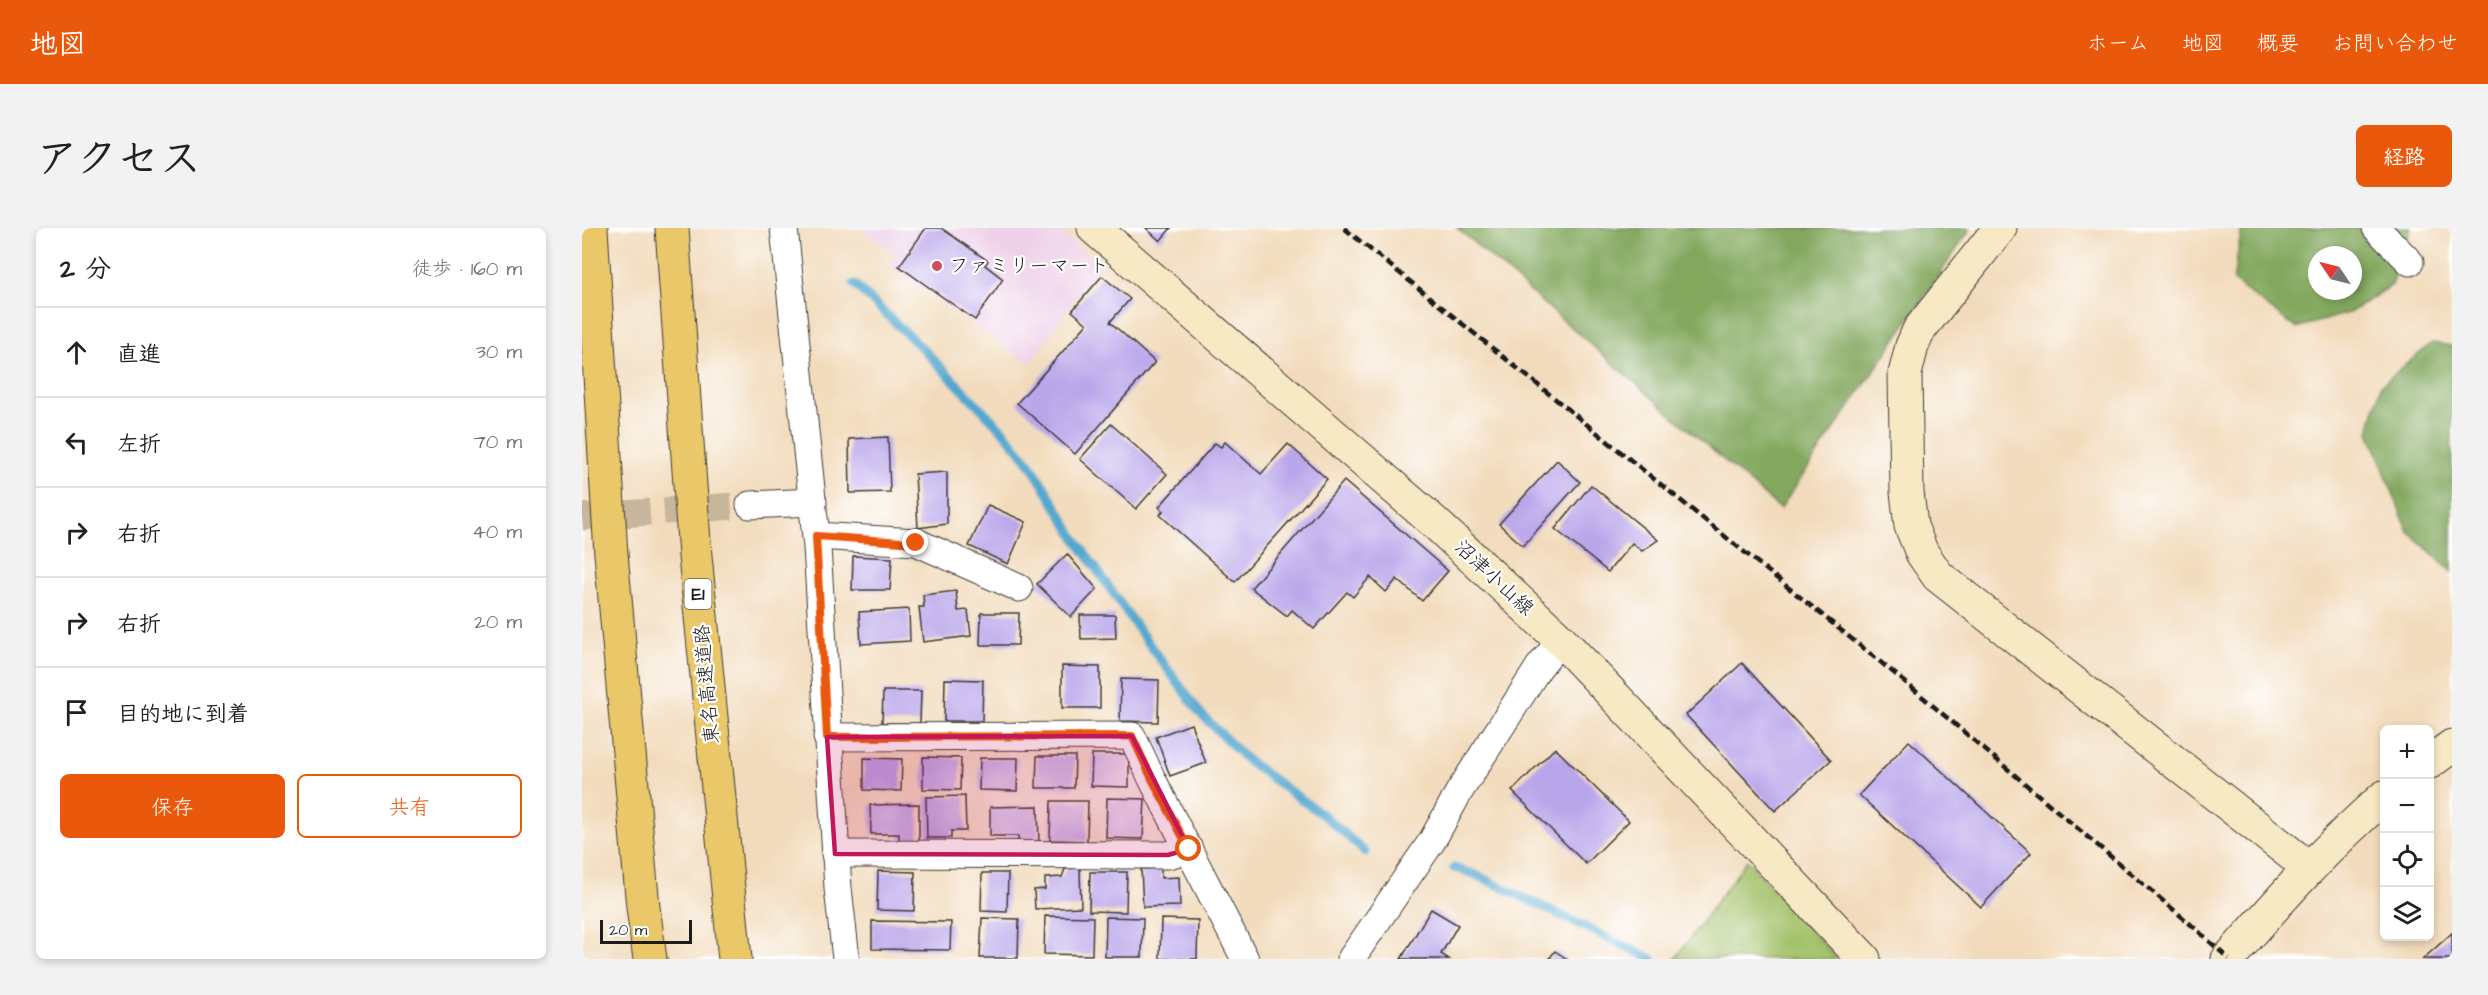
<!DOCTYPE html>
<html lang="ja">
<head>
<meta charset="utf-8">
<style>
  body { margin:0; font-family:"Architects Daughter","Klee One",sans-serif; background:#f2f2f2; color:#202124 }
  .controls { position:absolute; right:18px; bottom:18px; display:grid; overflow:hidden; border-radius:9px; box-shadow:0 3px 9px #0003 }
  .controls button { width:54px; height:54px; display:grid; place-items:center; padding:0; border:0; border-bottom:2px solid #e0e0e0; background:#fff; color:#202124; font:30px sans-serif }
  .compass { position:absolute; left:1726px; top:18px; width:54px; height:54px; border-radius:50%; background:#fff; box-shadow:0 3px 9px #0003; rotate:305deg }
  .scale { position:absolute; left:18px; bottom:15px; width:92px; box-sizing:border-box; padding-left:6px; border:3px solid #1c1c1c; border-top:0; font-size:16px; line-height:21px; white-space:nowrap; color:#1c1c1c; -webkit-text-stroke:4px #fff; paint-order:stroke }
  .stop { position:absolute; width:18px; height:18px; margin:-14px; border:4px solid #ea580c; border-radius:50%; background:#fff }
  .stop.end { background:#ea580c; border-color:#fff; box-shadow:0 2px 6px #0008 }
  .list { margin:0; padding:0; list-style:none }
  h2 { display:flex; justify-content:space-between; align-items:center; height:78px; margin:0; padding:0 24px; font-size:26px }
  h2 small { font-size:20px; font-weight:400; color:#757577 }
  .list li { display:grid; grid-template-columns:39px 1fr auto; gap:18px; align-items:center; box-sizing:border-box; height:90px; padding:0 24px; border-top:2px solid #e0e0e0 }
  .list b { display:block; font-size:22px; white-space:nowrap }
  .list em { font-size:20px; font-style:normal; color:#757577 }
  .actions { display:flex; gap:12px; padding:18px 24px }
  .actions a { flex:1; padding:14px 0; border:2px solid #ea580c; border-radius:9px; text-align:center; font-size:21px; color:#ea580c }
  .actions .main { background:#ea580c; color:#fff }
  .icon { flex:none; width:33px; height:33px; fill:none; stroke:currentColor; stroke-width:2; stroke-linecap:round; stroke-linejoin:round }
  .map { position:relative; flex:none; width:1870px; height:731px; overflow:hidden; border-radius:9px }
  header { display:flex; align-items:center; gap:36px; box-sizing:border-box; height:84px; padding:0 30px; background:#ea580c; color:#fff }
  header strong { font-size:28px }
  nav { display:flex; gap:33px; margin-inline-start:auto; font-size:21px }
  .intro { display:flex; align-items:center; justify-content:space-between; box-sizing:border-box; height:144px; padding:0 36px }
  h1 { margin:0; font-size:42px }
  .button { padding:15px 27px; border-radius:9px; background:#ea580c; color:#fff; font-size:21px; font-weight:700 }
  main { display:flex; gap:36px; padding:0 36px }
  aside { flex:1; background:#fff; border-radius:9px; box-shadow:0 3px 9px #0003 }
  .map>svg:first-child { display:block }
</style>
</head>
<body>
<header>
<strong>地図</strong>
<nav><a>ホーム</a><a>地図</a><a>概要</a><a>お問い合わせ</a></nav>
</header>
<div class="intro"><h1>アクセス</h1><a class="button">経路</a></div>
<main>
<aside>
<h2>2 分<small>徒歩 · 160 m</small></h2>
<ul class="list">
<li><svg class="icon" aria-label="ahead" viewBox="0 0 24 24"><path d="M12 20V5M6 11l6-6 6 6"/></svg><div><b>直進</b></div><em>30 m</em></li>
<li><svg class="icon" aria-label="left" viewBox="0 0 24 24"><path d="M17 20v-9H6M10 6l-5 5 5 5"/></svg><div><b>左折</b></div><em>70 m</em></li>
<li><svg class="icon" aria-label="right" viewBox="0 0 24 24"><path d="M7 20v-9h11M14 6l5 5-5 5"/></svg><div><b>右折</b></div><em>40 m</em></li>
<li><svg class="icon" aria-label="right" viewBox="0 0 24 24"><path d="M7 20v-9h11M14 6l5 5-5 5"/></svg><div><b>右折</b></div><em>20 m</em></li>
<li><svg class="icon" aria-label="arrive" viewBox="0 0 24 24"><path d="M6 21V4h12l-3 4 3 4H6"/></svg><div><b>目的地に到着</b></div></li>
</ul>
<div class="actions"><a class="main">保存</a><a>共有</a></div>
</aside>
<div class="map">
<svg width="1870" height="731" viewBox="0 0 1870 731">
  <rect width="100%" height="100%" fill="#fff"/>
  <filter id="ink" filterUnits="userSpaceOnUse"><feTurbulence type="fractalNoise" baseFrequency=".0167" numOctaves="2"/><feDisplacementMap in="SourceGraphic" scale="12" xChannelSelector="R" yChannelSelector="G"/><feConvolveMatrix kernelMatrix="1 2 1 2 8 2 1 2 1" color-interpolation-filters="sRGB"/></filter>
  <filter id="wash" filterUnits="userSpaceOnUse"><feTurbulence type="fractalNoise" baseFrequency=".008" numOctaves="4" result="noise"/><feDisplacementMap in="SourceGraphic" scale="24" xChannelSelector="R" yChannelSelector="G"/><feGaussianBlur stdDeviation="1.35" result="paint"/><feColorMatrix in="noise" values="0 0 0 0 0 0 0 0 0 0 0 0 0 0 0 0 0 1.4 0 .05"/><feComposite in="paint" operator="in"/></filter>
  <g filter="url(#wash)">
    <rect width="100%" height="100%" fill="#f2dbbc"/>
    <path fill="#eed0e8" d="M278,0H475L519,37L486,80L448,136L308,38L315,27Z"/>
    <path fill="#a3c169" stroke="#606e42" stroke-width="1.5" d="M1165,632L1255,731H1093Z"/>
    <g fill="#82a75d" stroke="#4f623c" stroke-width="1.5" fill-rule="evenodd">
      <path d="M875,0H1389L1198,281Z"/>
      <path d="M1660,0H1829L1810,57L1767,85L1714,100L1651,53ZM1735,27H1771V63H1735Z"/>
      <path d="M1850,115L1870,118V344L1826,303L1787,204L1799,157Z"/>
    </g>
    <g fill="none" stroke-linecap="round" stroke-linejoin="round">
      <g stroke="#53a7cf" stroke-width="9">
        <path d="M272,56L340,120L423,205L449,237L495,313L556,401L618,485L666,533L745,590L783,624"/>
        <path d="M872,640L892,646L1070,731"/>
      </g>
    </g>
    <g id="blocks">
      <g fill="#b9a5ea">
        <path d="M344,0H359L406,33L403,37L421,51L393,92L317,38Z"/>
        <path d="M564,0H589L578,13Z"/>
        <path d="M520,48L548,71L528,94L573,134L493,226L435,175L505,96L490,83Z"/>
        <path d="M529,196L585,246L554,281L498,231Z"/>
        <path d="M306,209L308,264L268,265L267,211Z"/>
        <path d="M643,214L679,246L706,216L745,251L653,354L578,287L581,283L577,279L633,215L639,219Z"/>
        <path d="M975,232L998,254L941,318L917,296Z"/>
        <path d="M365,244V296L336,300L333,246Z"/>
        <path d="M762,253L866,343L840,373L815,351L804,364L788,349L771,369L765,364L732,401L710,382L705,388L669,360Z"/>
        <path d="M1009,257L1076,312L1060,323L1050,315L1026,344L973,301Z"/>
        <path d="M406,277L444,294L426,336L387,318Z"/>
        <path d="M485,326L515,361L489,389L455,356Z"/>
        <path d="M271,328L310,330L308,362H270Z"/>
        <path d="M374,363L376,383L386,382L389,408L341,414L337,379H342L341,367Z"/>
        <path d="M327,381L328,413L279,416L277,384Z"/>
        <path d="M399,385H437L436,417H398Z"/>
        <path d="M498,387H533L534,410L499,411Z"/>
        <path d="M1160,435L1249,532L1193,583L1104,487Z"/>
        <path d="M480,438L518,439V480H480Z"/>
        <path d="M363,451L401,452L400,493H362Z"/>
        <path d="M539,451L577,452L576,494L538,493Z"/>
        <path d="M301,463H339L338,495H300Z"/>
        <path d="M609,496L624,535L588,548L574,509Z"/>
        <path d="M1327,513L1449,625L1399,679L1277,567Z"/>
        <path d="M973,520L1047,593L1004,636L930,563Z"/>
        <path d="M510,526H547V559L509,558Z"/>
        <path d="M455,528H493L492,560H454Z"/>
        <path d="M341,529L379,530L378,562L341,561Z"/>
        <path d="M282,530L320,531L319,563L282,562Z"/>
        <path d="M398,530H436L435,563L397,562Z"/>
        <path d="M383,568L384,603H369V610H345L344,569Z"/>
        <path d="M525,570L563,571L561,611L524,610Z"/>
        <path d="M469,573H506L505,613L468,612Z"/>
        <path d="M337,576V614L317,615V606H289L288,577Z"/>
        <path d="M456,578L457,617H436V608H408V579Z"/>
        <path d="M498,640L499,679L453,681L452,662L463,661V650L480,649L483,641Z"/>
        <path d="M579,640V650L597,649L598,678L561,679L559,641Z"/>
        <path d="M296,643L333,644L332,683L295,682Z"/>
        <path d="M508,644H545L544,684L507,683Z"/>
        <path d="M400,645H426L425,684L399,683Z"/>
        <path d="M849,681L876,697L859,726L867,731H819Z"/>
        <path d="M463,688L511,689L510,727L462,726Z"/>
        <path d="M524,689L561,690L560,729H523Z"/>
        <path d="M400,690L437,691L436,730H398Z"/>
        <path d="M579,691L616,692L615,731H578Z"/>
        <path d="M290,693L369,694L368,722L290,721Z"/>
        <path d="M1870,705V731H1841Z"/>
        <path d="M973,723L985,731H967Z"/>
      </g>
    </g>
  </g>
  <g filter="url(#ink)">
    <use href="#blocks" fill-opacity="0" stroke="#3c3934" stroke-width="1.5"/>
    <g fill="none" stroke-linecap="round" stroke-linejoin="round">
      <path stroke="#c7b59c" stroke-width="27" stroke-dasharray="27 14" stroke-linecap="butt" d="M0,289L168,277"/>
      <defs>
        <g id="street">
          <path d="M202,0L235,319L256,660L264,731"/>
          <path d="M1794,0L1828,34"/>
          <path d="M168,277L231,274"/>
          <path d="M234,308L334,314L437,360"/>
          <path d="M245,509L550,508L570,551L663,731"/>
          <path d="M253,626L586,627L607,621"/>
          <path d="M769,731L850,613L877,564L957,439L979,412"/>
        </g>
        <g id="secondary">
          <path d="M512,0L852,294L979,412L1282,731"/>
          <path d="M1418,0L1337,102L1330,118L1323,146L1325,264L1329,298L1340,325L1356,348L1727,640"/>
          <path d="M1848,534L1870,518"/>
          <path d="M1646,731C1696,674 1745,618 1802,569"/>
        </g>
        <g id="highway">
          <path d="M9,0L29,326L61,679L68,731"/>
          <path d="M90,0L113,328L153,731"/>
        </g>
      </defs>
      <use href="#street" stroke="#3c3934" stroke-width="29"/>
      <use href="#secondary" stroke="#3c3934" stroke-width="35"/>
      <use href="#highway" stroke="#3c3934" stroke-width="35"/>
      <use href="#street" stroke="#fff" stroke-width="27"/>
      <use href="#secondary" stroke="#f7e9c3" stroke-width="33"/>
      <use href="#highway" stroke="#eac769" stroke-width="33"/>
      <path stroke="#1c1c1c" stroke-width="4.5" stroke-dasharray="9 4.5" stroke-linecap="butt" d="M762,0L1323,454L1606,694L1647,731"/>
    </g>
  </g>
  <g fill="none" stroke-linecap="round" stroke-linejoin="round" filter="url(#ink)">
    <path stroke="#ea580c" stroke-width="8" d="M334,315L234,308L245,509L550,508L570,551L607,621"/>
  </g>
  <path fill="#c2185b" fill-opacity="0.2" stroke="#c2185b" stroke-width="4.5" stroke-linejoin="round" d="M550,508L607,621L586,627L253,626L245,509Z"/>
  <circle fill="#d1495b" stroke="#fff" stroke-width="2" cx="355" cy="38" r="6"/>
  <g text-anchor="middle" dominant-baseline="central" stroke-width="4.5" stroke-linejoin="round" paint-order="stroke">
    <rect fill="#fff" stroke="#606060" stroke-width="1.5" x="102.5" y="351" width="27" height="30" rx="4.5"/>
    <g font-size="18" font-weight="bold" fill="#1c1c1c">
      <text x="116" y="366">E1</text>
    </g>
    <g font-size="20" fill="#1c1c1c" stroke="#fff" text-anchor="start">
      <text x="367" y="38">ファミリーマート</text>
    </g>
    <g font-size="20" fill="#1c1c1c" stroke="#fff">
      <text transform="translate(912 350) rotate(43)">沼津小山線</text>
      <text transform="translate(125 456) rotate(-95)">東名高速道路</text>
    </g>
  </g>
</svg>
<div class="controls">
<button>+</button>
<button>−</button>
<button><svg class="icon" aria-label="locate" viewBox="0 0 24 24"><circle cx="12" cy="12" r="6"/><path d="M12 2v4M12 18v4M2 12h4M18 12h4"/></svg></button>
<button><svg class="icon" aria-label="layers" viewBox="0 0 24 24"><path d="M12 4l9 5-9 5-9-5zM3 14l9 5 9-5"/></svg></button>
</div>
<svg class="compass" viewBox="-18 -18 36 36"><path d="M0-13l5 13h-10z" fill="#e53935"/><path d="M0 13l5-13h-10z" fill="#757577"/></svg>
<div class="scale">20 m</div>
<div class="stop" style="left:607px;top:621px"></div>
<div class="stop end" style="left:334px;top:315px"></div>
</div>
</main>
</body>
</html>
